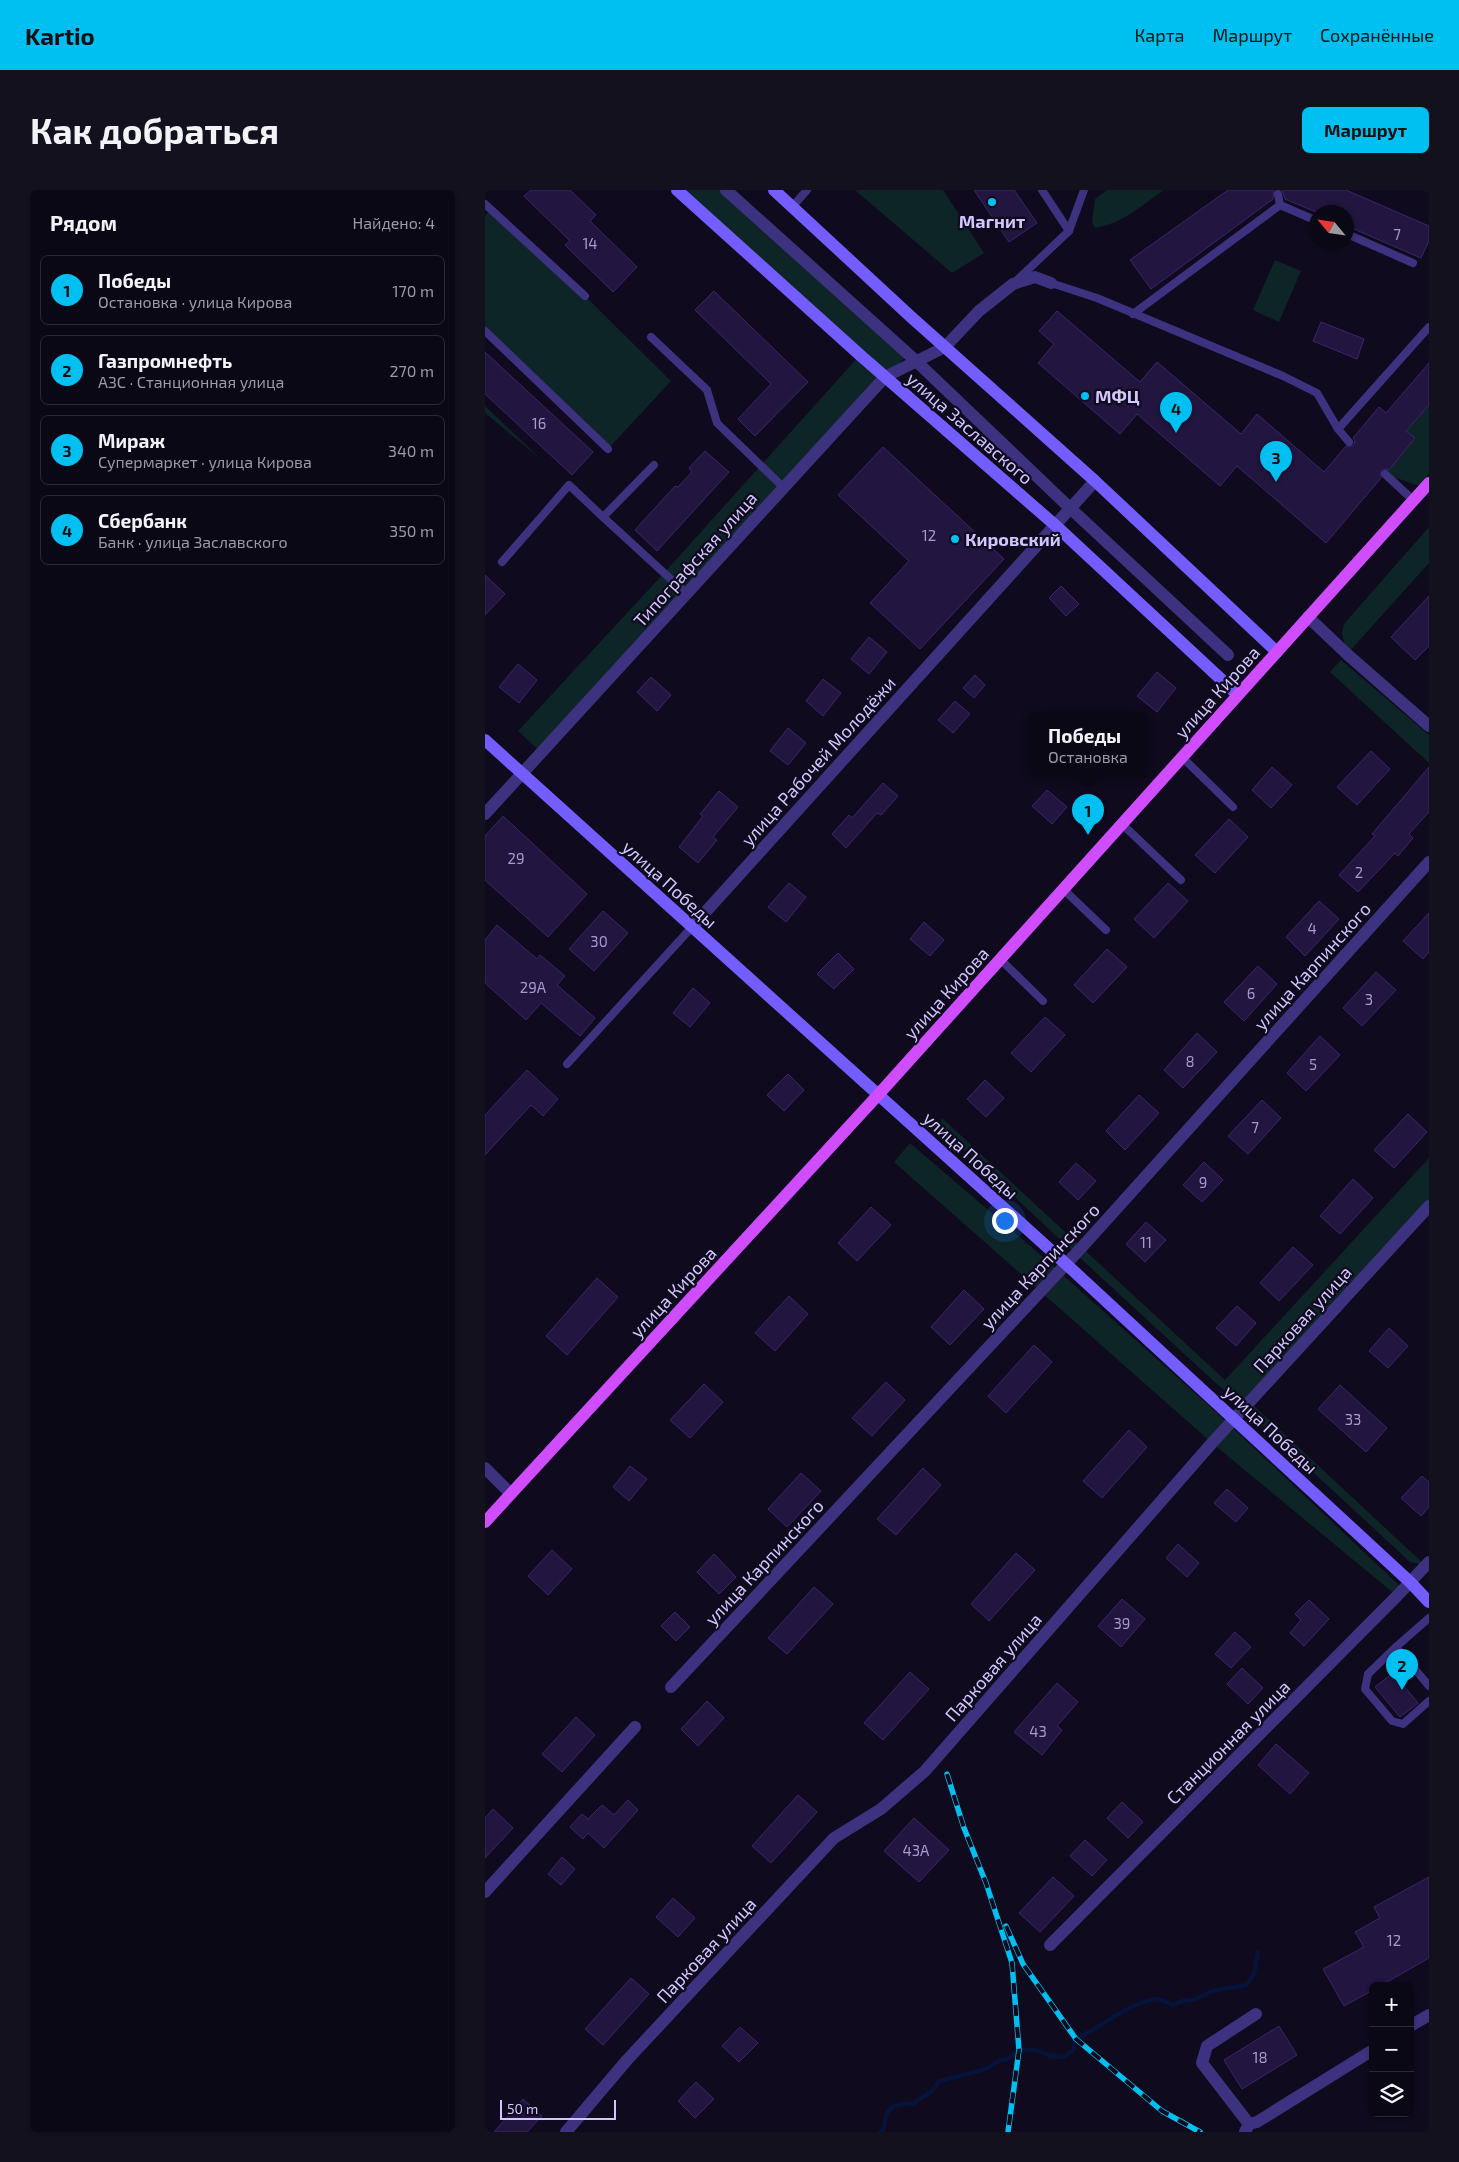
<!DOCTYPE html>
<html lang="ru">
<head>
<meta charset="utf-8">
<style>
  body { margin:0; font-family:"Exo 2",sans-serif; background:#14111f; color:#f1f3f6 }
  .controls { position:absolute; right:15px; bottom:15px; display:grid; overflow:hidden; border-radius:8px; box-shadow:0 1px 4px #0004 }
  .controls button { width:45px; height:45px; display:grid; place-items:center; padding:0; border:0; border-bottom:1px solid #2b2935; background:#0b0816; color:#f1f3f6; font:25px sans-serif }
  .compass { position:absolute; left:824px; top:15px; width:45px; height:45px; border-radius:50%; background:#0b0816; box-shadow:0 1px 4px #0004; rotate:299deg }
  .scale { position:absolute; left:15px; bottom:12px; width:116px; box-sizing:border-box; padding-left:5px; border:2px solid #d3c6ff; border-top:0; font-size:14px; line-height:18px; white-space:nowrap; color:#d3c6ff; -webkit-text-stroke:4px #0f0a1d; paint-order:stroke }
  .you { position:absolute; left:519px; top:1030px; width:18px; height:18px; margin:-12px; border:4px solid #fff; border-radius:50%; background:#1a73e8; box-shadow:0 0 0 8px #1a73e833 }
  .badge { display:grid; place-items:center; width:32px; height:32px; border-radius:50%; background:#00bff1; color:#111; font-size:16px; font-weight:700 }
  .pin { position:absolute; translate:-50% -41px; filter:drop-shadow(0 1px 2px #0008) }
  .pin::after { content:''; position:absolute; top:26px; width:18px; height:15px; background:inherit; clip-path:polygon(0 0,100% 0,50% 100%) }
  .popup { position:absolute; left:544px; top:522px; width:118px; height:65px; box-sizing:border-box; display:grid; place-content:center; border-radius:8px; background:#0b0816; filter:drop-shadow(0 1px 4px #0005); font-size:16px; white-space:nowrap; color:#9a9aa1 }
  .popup b { font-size:19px; color:#f1f3f6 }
  .popup::after { content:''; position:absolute; left:50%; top:100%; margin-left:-10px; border:10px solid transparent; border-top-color:#0b0816 }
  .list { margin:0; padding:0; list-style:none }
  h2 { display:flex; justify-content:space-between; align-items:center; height:65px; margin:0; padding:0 20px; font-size:21px }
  h2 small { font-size:16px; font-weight:400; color:#9a9aa1 }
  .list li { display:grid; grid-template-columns:32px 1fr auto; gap:15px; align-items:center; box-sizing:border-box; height:70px; margin:0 10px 10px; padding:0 10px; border:1px solid #2b2935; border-radius:8px }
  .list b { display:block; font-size:19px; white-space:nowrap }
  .list p { margin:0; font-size:16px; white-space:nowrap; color:#9a9aa1 }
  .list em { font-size:16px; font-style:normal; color:#9a9aa1 }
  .icon { flex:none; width:28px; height:28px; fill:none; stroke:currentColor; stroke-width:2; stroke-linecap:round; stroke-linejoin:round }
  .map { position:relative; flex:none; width:944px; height:1942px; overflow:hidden; border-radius:8px }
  header { display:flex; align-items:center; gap:30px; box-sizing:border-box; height:70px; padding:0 25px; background:#00bff1; color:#111 }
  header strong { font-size:24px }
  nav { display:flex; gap:28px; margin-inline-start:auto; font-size:18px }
  .intro { display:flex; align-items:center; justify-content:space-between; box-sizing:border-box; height:120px; padding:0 30px }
  h1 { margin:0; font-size:35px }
  .button { padding:12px 22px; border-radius:8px; background:#00bff1; color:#111; font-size:18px; font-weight:700 }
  main { display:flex; gap:30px; padding:0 30px }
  aside { flex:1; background:#0b0816; border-radius:8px; box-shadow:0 1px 4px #0004 }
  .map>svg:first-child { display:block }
</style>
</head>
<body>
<header>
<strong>Kartio</strong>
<nav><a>Карта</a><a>Маршрут</a><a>Сохранённые</a></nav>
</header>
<div class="intro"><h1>Как добраться</h1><a class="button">Маршрут</a></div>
<main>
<aside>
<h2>Рядом<small>Найдено: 4</small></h2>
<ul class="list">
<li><span class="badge">1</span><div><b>Победы</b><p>Остановка · улица Кирова</p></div><em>170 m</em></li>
<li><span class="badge">2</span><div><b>Газпромнефть</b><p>АЗС · Станционная улица</p></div><em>270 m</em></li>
<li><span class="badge">3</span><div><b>Мираж</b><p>Супермаркет · улица Кирова</p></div><em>340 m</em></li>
<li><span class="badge">4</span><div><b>Сбербанк</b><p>Банк · улица Заславского</p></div><em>350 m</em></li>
</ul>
</aside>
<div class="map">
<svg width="944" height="1942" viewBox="0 0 944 1942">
  <rect width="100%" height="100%" fill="#0f0a1d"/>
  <g fill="#0d2527">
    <path d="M192,0H241L423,164L57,563L33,541L179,383L375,165Z"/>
    <path d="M370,0H458L499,63L467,83Z"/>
    <path d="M622,0H679C657,15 637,34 610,38L607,32L610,9Z"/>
    <path d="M6,19L100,106L186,191L123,259L0,141V26Z"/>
    <path d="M790,70L816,81L794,132L768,120Z"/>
    <path d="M944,215V284L934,296L900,284L930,249L921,241Z"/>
    <path d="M0,216L58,271L0,223Z"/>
    <path d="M944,337V373L862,464L857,443L859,434Z"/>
    <path d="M856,470L944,545V573L845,482Z"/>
    <path d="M457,928L740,1190L944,968V1016L765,1212L940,1375L925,1372C768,1226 609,1083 454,936Z"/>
    <path d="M425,953L550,1060L730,1221L918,1399L912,1406L727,1253L409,972Z"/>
  </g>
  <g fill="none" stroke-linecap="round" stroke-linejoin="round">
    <path stroke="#06133a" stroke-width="4.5" d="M395,1942L398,1940L402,1923L407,1917L415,1914H427L446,1902L454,1891L498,1880L516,1870L523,1869L534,1860H552L565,1866L579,1867L588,1860L591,1849C611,1840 652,1808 673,1809C677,1810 683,1813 688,1815L700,1810H709L727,1801L761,1795L769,1784L773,1762"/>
  </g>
  <g fill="#22153f" stroke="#3b266c">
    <path d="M46,0H85L111,25L105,31L152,77L128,102L80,55L85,51L39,6Z"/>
    <path d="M489,0H529L552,33L524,52Z"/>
    <path d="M743,0H789L788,9L666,99L645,70Z"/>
    <path d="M797,0H861L944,36V51L936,68L862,36V22H831L800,9Z"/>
    <path d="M229,101L323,192L270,246L253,229L286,194L210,120Z"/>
    <path d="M572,121L655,192L672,172L756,244L772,224L839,282L861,256H868L870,251L868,248L894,217L901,223L944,173V215L921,241L930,248L904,280L899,279L896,281V288L841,353L752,276L735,296L652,224L635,244L553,173L569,154L554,141Z"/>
    <path d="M836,132L879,149L872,169L828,151Z"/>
    <path d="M0,162L108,262L87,285L0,204Z"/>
    <path d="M398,257L519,369L435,459L385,413L424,371L353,305Z"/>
    <path d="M220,261L244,282L172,361L150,340L190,296L193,297L207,282L204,278Z"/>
    <path d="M0,385L20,404L0,425Z"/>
    <path d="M576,396L594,414L581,426L564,408Z"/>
    <path d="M944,406V456L930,470L906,447Z"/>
    <path d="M384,447L402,462L384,484L366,469Z"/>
    <path d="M33,474L52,490L34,513L14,497Z"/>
    <path d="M672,482L691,498L672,522L652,506Z"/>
    <path d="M490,485L500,495L489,508L478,498Z"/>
    <path d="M166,487L186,505L172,521L152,502Z"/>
    <path d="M338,489L356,503L338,526L321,511Z"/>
    <path d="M470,511L485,524L468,543L453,530Z"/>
    <path d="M303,538L321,553L303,575L285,561Z"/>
    <path d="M886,561L905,579L872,615L852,597Z"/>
    <path d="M787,577L807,595L786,618L767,600Z"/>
    <path d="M944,577V622L924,644L928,648L913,666L910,663L873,702L854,685L890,646L887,644Z"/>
    <path d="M398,593L413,606L396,625L392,623L361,658L347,644L364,625L367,628Z"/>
    <path d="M562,600L582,617L567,634L547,616Z"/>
    <path d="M234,601L253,617L228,647L232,650L213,673L194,657L218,626L215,624Z"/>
    <path d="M18,626L102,704L63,747L0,690V646Z"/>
    <path d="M744,629L763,647L730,683L710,665Z"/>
    <path d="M304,693L321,707L301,732L283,717Z"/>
    <path d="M683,693L703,711L669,748L649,729Z"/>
    <path d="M834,711L854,729L820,766L801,747Z"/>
    <path d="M118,721L143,743L109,781L84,759Z"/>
    <path d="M944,723V762L938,769L918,751Z"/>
    <path d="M439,732L459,750L445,766L425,749Z"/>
    <path d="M12,735L52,769L55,765L80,786L72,795L110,828L95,846L56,813L41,830L0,793V750Z"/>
    <path d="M622,759L642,777L608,813L589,795Z"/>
    <path d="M353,763L369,779L349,799L332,784Z"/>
    <path d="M773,776L792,794L759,831L739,812Z"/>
    <path d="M891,782L911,800L877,836L858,818Z"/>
    <path d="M208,798L225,813L205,837L188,823Z"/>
    <path d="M560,827L580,845L546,882L526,863Z"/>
    <path d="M712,843L732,862L698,898L679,880Z"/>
    <path d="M835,846L855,865L821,901L802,883Z"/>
    <path d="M42,880L73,909L58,926L46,915L0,965V925Z"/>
    <path d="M303,884L319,900L299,921L282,905Z"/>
    <path d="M500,890L519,908L501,927L482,909Z"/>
    <path d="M654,905L674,923L640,960L621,941Z"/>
    <path d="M777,910L796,928L763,964L743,946Z"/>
    <path d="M923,924L942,942L909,978L889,960Z"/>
    <path d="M719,972L738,990L717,1012L698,995Z"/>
    <path d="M591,973L611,991L593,1010L574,992Z"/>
    <path d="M868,989L888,1008L855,1044L835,1026Z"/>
    <path d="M386,1017L406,1035L372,1071L353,1053Z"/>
    <path d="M661,1032L681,1050L660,1072L641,1054Z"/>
    <path d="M808,1057L828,1075L794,1111L775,1093Z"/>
    <path d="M112,1088L133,1107L82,1165L61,1146Z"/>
    <path d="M479,1100L499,1119L465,1155L446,1137Z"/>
    <path d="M304,1106L323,1124L290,1161L270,1143Z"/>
    <path d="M752,1116L771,1133L751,1156L731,1138Z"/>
    <path d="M904,1138L923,1156L903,1178L884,1161Z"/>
    <path d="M549,1155L567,1172L521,1223L503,1206Z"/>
    <path d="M401,1192L420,1210L387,1246L367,1228Z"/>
    <path d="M219,1194L238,1212L205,1248L185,1230Z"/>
    <path d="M855,1195L902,1238L881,1262L833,1219Z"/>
    <path d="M644,1240L662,1257L617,1308L598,1291Z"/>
    <path d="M145,1276L162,1289L144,1311L128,1297Z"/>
    <path d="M438,1278L456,1295L411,1345L392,1329Z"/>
    <path d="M316,1283L336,1301L302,1337L283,1319Z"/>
    <path d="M937,1286L944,1292V1317L936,1326L916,1308Z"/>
    <path d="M742,1299L763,1318L751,1332L729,1313Z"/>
    <path d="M693,1354L714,1373L702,1387L681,1368Z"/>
    <path d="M67,1360L87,1379L63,1405L43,1386Z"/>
    <path d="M531,1363L550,1380L504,1431L486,1414Z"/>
    <path d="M229,1364L251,1387L234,1404L212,1382Z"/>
    <path d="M329,1397L348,1414L302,1464L283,1448Z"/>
    <path d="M637,1409L660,1429L636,1457L613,1436Z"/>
    <path d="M824,1410L844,1429L819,1456L805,1443L816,1430L810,1424Z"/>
    <path d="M190,1422L205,1437L191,1451L176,1436Z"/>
    <path d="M750,1442L766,1457L746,1478L730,1464Z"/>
    <path d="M757,1478L778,1498L763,1514L742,1494Z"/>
    <path d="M425,1482L444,1499L398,1550L379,1533Z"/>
    <path d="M908,1483L933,1513L915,1527L890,1497Z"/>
    <path d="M572,1493L593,1512L572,1536L577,1540L557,1565L529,1542Z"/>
    <path d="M222,1511L239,1528L213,1556L196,1539Z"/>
    <path d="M91,1527L110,1545L77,1582L57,1564Z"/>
    <path d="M791,1554L824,1583L805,1604L773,1575Z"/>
    <path d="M313,1605L332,1622L286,1673L267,1656Z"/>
    <path d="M143,1610L153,1620L119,1658L103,1643L98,1649L85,1637L97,1624L103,1629L117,1615L129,1625Z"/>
    <path d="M637,1612L658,1632L643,1648L622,1628Z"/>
    <path d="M8,1619L28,1638L0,1668V1628Z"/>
    <path d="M429,1628L464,1660L434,1692L399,1661Z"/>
    <path d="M600,1650L622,1670L607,1686L585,1666Z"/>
    <path d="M77,1667L90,1679L76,1695L63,1684Z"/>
    <path d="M568,1687L589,1706L555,1742L534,1723Z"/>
    <path d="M944,1687V1768L895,1796H888V1800L859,1816L838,1779L879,1757L870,1742L895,1728L889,1717Z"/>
    <path d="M188,1708L210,1728L193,1747L171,1727Z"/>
    <path d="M146,1788L164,1804L118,1855L100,1839Z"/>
    <path d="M794,1836L812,1865L757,1899L739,1870Z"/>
    <path d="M255,1837L273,1853L254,1872L237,1856Z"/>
    <path d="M211,1892L229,1909L210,1928L193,1911Z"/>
    <path d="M38,1909L57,1926L42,1942H9Z"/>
  </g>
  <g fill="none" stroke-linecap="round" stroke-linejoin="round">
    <g stroke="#3d327f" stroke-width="8">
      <path d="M557,0L584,41"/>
      <path d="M793,4L795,15"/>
      <path d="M0,14L100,106"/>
      <path d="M307,17L322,0"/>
      <path d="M862,44L928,73"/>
      <path d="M533,89L584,41L599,0"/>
      <path d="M566,93L612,108L798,186L832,203L853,239L864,252"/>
      <path d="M648,124L795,15L832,31"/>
      <path d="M0,141L123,259"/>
      <path d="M166,147L222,200L232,233L299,298"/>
      <path d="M853,239L944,137"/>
      <path d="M169,275L118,327L202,404"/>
      <path d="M900,284L928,310"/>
      <path d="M17,372L84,295L118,327"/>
      <path d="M697,567L748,617"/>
      <path d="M637,634L696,690"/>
      <path d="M578,699L621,740"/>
      <path d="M515,769L558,811"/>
      <path d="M82,874L207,737"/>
      <path d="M944,1428L911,1457L944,1496"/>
      <path d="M911,1457L883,1484L880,1499L907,1531L918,1534L944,1511"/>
    </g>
    <g stroke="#3d327f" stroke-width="12">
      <path d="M241,0L431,171L585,318L743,465"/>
      <path d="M823,427L862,464L944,536"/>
      <path d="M0,624L400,187L460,157L494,121L528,94L550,87L566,93"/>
      <path d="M207,737L610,291"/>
      <path d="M0,1278L26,1304"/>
      <path d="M186,1497L597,1057L944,672"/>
      <path d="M0,1702L150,1537"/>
      <path d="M565,1755L912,1406L944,1372"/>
      <path d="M925,1836L944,1825"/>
      <path d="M764,1934L772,1932L888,1860"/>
      <path d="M81,1942L142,1870L349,1648L396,1619L440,1581L727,1253L944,1016"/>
      <path d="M760,1942L764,1934L717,1873L722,1856L771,1824"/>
    </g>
    <g stroke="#735dff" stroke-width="12">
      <path d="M192,0L375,165L570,335L753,505"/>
      <path d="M289,0L425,126L610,291L792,462"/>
      <path d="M0,550L581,1074L925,1392L944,1412"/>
    </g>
    <path stroke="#d04dff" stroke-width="12" d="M0,1332L393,905L944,293"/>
    <defs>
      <g id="rail">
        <path d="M462,1584L479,1638L501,1693L527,1773L534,1860L523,1942"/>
        <path d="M521,1736L538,1774L591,1849L677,1921L715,1942"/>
      </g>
    </defs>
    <use href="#rail" stroke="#00bff1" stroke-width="5.5"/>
    <use href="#rail" stroke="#0f0a1d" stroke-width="4" stroke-dasharray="11" stroke-linecap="butt"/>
  </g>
  <g fill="#00bff1" stroke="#0f0a1d" stroke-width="2">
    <circle cx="507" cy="12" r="5"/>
    <circle cx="600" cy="206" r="5"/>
    <circle cx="470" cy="349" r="5"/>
  </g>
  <g text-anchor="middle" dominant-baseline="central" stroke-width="4.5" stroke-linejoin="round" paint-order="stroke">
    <g font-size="15" fill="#a79acf">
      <text x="912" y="44">7</text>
      <text x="105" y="53">14</text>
      <text x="54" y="233">16</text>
      <text x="444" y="345">12</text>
      <text x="31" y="668">29</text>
      <text x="874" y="682">2</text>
      <text x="827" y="738">4</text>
      <text x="114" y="751">30</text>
      <text x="48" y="797">29А</text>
      <text x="766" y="803">6</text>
      <text x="884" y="809">3</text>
      <text x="705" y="871">8</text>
      <text x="828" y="874">5</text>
      <text x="770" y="937">7</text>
      <text x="718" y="992">9</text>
      <text x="661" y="1052">11</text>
      <text x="868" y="1229">33</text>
      <text x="637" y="1433">39</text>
      <text x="553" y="1541">43</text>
      <text x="431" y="1660">43А</text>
      <text x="909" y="1750">12</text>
      <text x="775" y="1867">18</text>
    </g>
    <g font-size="18" font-weight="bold" fill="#d3c6ff" stroke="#0f0a1d" text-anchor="start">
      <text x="507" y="31" text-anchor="middle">Магнит</text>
      <text x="610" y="206">МФЦ</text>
      <text x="480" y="349">Кировский</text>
    </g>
    <g font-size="18" fill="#d3c6ff" stroke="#0f0a1d">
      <text transform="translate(485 238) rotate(41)">улица Заславского</text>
      <text transform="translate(210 369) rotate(-48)">Типографская улица</text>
      <text transform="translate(732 502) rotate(-48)">улица Кирова</text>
      <text transform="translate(333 571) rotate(-48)">улица Рабочей Молодёжи</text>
      <text transform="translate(185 694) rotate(42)">улица Победы</text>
      <text transform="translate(827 776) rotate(-48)">улица Карпинского</text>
      <text transform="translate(461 803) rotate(-48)">улица Кирова</text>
      <text transform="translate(486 965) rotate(42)">улица Победы</text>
      <text transform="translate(555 1076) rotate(-47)">улица Карпинского</text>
      <text transform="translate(188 1102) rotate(-47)">улица Кирова</text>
      <text transform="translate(817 1129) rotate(-48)">Парковая улица</text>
      <text transform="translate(786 1239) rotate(43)">улица Победы</text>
      <text transform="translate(279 1372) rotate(-47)">улица Карпинского</text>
      <text transform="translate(508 1477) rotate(-49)">Парковая улица</text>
      <text transform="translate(743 1552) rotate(-45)">Станционная улица</text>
      <text transform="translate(221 1760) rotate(-47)">Парковая улица</text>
    </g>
  </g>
</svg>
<div class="controls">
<button>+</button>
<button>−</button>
<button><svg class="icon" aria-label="layers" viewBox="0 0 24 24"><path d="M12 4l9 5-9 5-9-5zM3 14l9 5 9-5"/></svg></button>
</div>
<svg class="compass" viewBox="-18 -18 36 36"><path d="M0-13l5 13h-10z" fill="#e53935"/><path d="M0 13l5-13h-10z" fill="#9a9aa1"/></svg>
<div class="scale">50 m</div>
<div class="you"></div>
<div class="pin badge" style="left:603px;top:645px">1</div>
<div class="popup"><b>Победы</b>Остановка</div>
<div class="pin badge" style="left:917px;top:1500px">2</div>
<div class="pin badge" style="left:791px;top:292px">3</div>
<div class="pin badge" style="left:691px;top:243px">4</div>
</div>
</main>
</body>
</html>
